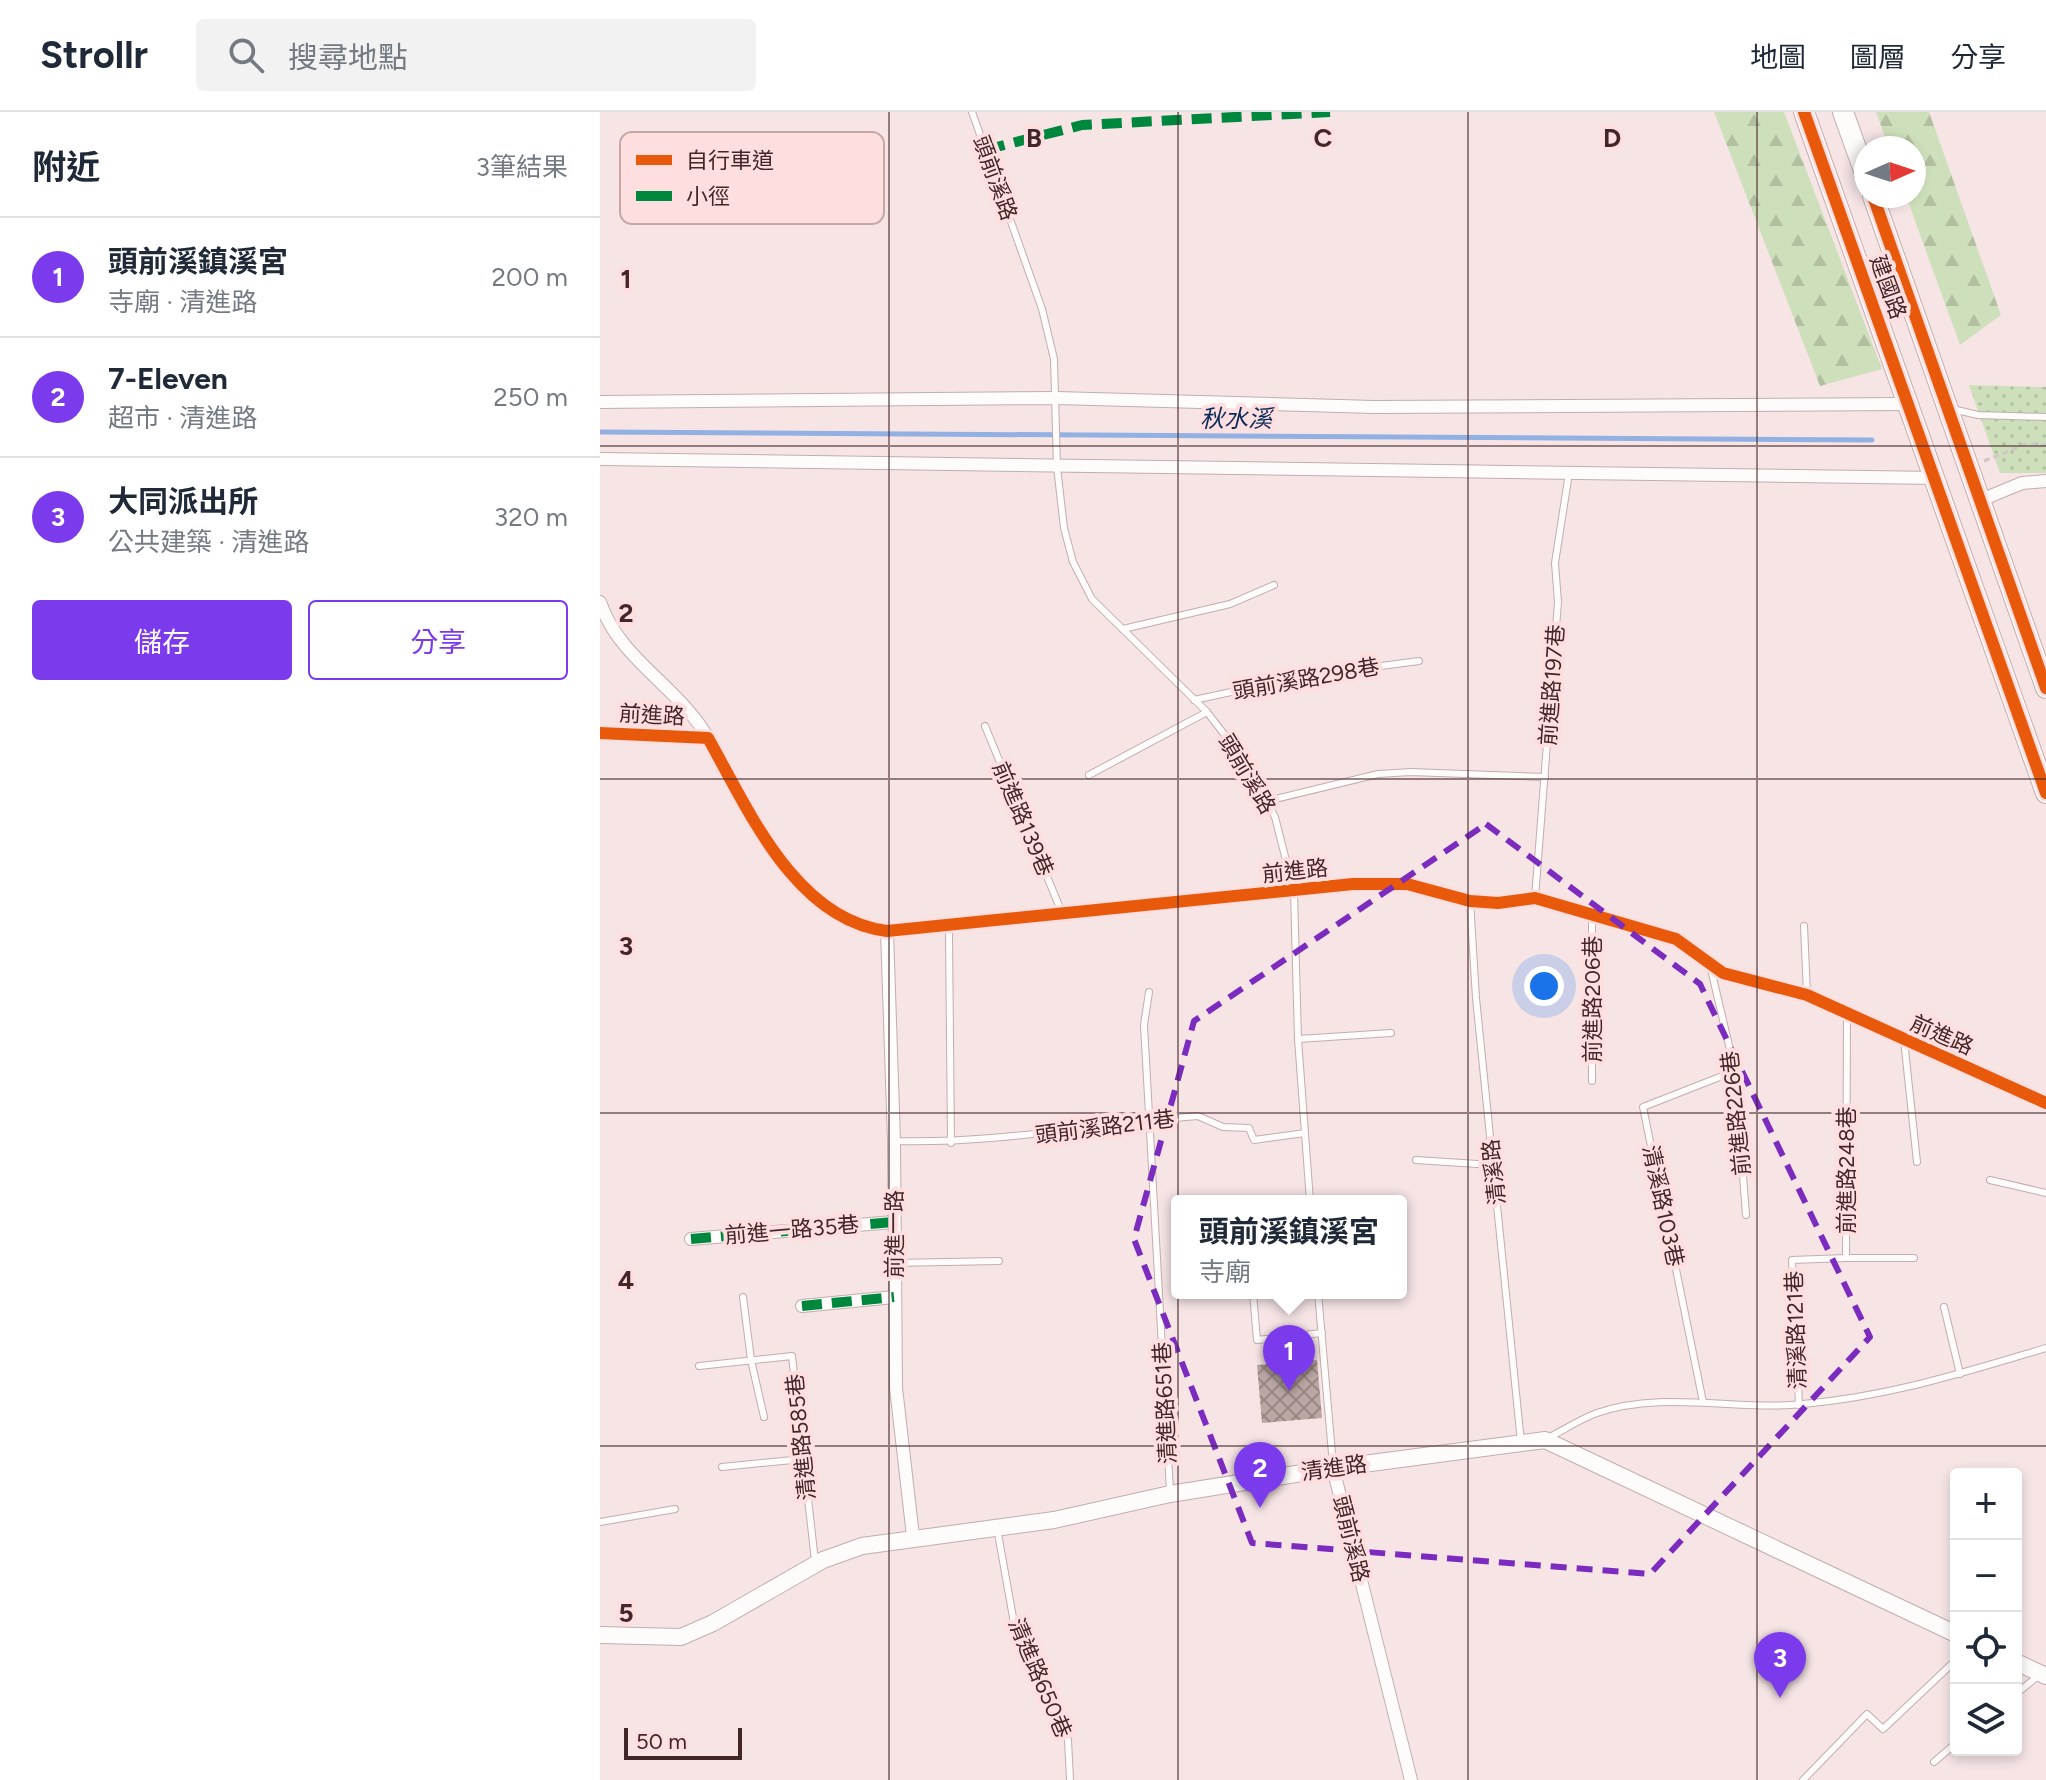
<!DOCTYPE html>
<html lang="zh-TW">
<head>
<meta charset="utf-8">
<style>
  body { margin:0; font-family:Figtree,"Noto Sans TC",sans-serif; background:#f2f2f3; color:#1f2937 }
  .controls { position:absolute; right:24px; bottom:24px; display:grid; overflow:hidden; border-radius:8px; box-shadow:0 4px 12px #0003 }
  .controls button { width:72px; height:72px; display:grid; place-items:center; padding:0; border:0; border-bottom:2px solid #e0e1e3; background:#fff; color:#1f2937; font:40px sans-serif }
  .compass { position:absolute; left:1254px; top:24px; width:72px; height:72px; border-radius:50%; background:#fff; box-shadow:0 4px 12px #0003; rotate:87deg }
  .scale { position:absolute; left:24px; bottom:20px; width:118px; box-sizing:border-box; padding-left:8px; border:4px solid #432628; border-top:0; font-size:22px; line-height:28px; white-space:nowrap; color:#432628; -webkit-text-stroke:6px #fededf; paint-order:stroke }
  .you { position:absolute; left:944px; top:874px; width:28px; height:28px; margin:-20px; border:6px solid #fff; border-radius:50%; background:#1a73e8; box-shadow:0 0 0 12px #1a73e833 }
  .badge { display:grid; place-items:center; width:52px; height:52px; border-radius:50%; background:#7c3aed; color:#fff; font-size:26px; font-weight:700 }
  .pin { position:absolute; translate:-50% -66px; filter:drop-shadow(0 2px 4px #0008) }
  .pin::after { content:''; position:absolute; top:42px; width:28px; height:24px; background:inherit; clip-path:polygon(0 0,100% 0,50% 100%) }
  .popup { position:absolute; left:571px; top:1083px; width:236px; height:104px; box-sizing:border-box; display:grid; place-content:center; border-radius:8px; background:#fff; filter:drop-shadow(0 2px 6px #0005); font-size:26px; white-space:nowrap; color:#747a83 }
  .popup b { font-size:30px; color:#1f2937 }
  .popup::after { content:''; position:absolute; left:50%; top:100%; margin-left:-16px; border:16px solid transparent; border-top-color:#fff }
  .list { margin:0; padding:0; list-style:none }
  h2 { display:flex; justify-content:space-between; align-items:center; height:104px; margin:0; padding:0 32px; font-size:34px }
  h2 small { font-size:26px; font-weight:400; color:#747a83 }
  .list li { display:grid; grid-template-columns:52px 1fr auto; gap:24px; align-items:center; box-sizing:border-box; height:120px; padding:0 32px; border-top:2px solid #e0e1e3 }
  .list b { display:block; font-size:30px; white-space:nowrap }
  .list p { margin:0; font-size:26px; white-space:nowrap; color:#747a83 }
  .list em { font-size:26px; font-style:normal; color:#747a83 }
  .actions { display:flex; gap:16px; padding:24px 32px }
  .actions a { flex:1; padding:18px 0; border:2px solid #7c3aed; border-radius:8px; text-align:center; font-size:28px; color:#7c3aed }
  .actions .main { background:#7c3aed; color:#fff }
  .icon { flex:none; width:44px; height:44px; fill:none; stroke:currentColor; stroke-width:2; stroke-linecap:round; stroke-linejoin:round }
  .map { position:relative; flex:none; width:1446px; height:1668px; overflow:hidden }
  header { display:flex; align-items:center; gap:48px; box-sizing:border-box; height:112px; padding:0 40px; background:#fff; border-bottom:2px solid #e0e1e3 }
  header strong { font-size:38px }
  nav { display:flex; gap:44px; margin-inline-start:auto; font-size:28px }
  .search { width:560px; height:72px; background:#f2f2f3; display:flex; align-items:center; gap:20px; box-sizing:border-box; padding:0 28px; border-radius:8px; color:#747a83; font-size:30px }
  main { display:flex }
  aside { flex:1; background:#fff }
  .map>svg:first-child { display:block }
</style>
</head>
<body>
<header>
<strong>Strollr</strong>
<div class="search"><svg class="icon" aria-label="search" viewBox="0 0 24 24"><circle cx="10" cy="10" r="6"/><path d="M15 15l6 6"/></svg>搜尋地點</div>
<nav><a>地圖</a><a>圖層</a><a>分享</a></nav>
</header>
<main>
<aside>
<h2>附近<small>3筆結果</small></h2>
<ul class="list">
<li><span class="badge">1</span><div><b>頭前溪鎮溪宮</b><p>寺廟 · 清進路</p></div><em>200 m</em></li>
<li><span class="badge">2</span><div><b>7-Eleven</b><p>超市 · 清進路</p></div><em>250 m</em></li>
<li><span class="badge">3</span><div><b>大同派出所</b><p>公共建築 · 清進路</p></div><em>320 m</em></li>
</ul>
<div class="actions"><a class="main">儲存</a><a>分享</a></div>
</aside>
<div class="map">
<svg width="1446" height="1668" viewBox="0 0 1446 1668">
  <defs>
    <pattern id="forest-firs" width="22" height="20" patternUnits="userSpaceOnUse" patternTransform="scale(2)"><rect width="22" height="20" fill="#cee0bb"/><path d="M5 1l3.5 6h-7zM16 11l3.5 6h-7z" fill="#b2c0a1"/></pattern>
    <pattern id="park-dots" width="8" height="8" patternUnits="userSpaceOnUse" patternTransform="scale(2)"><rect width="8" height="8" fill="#cee0bb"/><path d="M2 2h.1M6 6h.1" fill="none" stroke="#b2c0a1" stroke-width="1.8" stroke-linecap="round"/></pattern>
    <pattern id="building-cross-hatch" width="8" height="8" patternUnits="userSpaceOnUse" patternTransform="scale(2)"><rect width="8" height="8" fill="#baa6a3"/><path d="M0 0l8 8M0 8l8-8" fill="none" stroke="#998785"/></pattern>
  </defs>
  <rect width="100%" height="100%" fill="#f7e5e6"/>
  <g fill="url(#forest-firs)">
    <path d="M1114,0H1184L1282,257L1220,274Z"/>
    <path d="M1276,0H1329L1401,203L1360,233L1306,84H1314V36H1289Z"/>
  </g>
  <path fill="url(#park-dots)" d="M1369,273L1446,275V361H1400Z"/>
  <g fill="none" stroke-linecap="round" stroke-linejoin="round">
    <path stroke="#92b0e2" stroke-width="5" d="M0,320L1272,328"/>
  </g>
  <path fill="url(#building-cross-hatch)" d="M717,1248L722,1306L662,1311L657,1253Z"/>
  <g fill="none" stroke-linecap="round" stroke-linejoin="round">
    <defs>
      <g id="service">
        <path d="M372,0L442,197L454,247L457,355L464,416L473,450L492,487L607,600L644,648L675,705L694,780L698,927L710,1089"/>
        <path d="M1352,297L1378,303L1446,305"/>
        <path d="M523,517L630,492L674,473"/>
        <path d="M594,588L705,564L819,549"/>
        <path d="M385,614L462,801"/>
        <path d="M489,663L607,600"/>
        <path d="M667,689L778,662L811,660L945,665"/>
        <path d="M935,786L958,490L955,451L969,361"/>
        <path d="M870,789L876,886L921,1330"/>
        <path d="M992,804V969"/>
        <path d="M1204,814L1207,882"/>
        <path d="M349,823L351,1031"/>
        <path d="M1110,853L1135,959L1146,1103"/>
        <path d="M549,880L544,913L570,1379"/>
        <path d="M1247,903L1246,1146H1314"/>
        <path d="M698,927L791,921"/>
        <path d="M1304,928L1317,1050"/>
        <path d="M294,1029C397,1032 496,1012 598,1004L623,1015L649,1016L654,1028L705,1021"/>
        <path d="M816,1048L893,1053"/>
        <path d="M1390,1068L1446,1081"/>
        <path d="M294,1151L399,1149"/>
        <path d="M653,1181L657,1228L722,1221"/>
        <path d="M718,1181L733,1353"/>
        <path d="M143,1185L151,1248L164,1305"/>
        <path d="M1344,1195L1360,1262"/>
        <path d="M99,1254L192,1244L215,1449"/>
        <path d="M1103,1290L1043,995L1135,959"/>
        <path d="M1199,1293L1192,1148L1246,1146"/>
        <path d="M948,1326C964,1318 980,1307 997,1301C1062,1278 1136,1299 1203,1292C1291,1284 1362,1261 1446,1236"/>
        <path d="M122,1355L203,1347"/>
        <path d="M0,1410L75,1397"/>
        <path d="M397,1416L414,1511L468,1628L470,1668"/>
        <path d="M1416,1582L1438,1564"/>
        <path d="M1334,1650L1356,1631"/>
        <path d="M1203,1668L1267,1602L1283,1617L1356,1548"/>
      </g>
      <g id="minor">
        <path d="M0,290L457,286L774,295L1309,292"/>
        <path d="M0,347L1337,366"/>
        <path d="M1381,388L1422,371L1446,369"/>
        <path d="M0,490C19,547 79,575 108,626"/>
        <path d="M0,621L108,626C148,697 195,808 287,819L753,772H807L870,789L898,791L935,786L1076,827L1123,861L1207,883L1446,991"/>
        <path d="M287,819L294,1029L296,1276L313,1424"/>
        <path d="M91,1127L293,1110"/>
        <path d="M202,1194L294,1185"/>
        <path d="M733,1356L811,1668"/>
      </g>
      <g id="tertiary">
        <path d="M0,1523L81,1525L113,1511L223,1448L262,1434L454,1408L570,1382L733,1356L945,1328L1356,1522"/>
        <path d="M1416,1550L1446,1564"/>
      </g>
      <g id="primary">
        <path d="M1204,0L1446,681"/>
        <path d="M1243,0L1266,64"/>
        <path d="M1273,84L1446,576"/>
      </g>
    </defs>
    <use href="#service" stroke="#c3adae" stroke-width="8"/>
    <use href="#minor" stroke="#c3adae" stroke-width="14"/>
    <use href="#tertiary" stroke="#c3adae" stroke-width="18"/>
    <use href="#primary" stroke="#c3adae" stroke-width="22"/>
    <path stroke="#d1c7c8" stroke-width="3" stroke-dasharray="6 4" stroke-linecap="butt" d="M1384,349L1426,332L1446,333"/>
    <use href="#service" stroke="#fefbfb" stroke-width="6"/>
    <use href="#minor" stroke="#fefbfb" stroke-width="12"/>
    <use href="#tertiary" stroke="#fefbfb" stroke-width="16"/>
    <use href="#primary" stroke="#fefbfb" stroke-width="20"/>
    <g stroke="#00873e" stroke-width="10" stroke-dasharray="20 10" stroke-linecap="butt">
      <path d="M385,38L482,13L730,0"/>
      <path d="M91,1127L293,1110"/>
      <path d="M202,1194L294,1185"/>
    </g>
    <defs>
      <g id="cycleway">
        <path d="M1204,0L1446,681"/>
        <path d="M1273,84L1446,576"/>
        <path d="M0,621L108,626C148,697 195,808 287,819L753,772H807L870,789L898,791L935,786L1076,827L1123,861L1207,883L1446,991"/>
      </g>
    </defs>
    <use href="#cycleway" stroke="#fededf" stroke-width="17"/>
    <use href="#cycleway" stroke="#e8590c" stroke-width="12"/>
  </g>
  <path fill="none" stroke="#7b2cbf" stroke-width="6" stroke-dasharray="16 10" stroke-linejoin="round" d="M886,712L1100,872L1270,1225L1050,1462L652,1431L534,1127L594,909Z"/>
  <path fill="none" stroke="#432628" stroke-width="2" stroke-opacity="0.55" d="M289,0V1668M578,0V1668M868,0V1668M1157,0V1668M0,334H1446M0,667H1446M0,1001H1446M0,1334H1446"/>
  <g text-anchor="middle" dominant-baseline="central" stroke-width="8" stroke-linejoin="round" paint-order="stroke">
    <g font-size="22" fill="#432628" stroke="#fededf">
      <text transform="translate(395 66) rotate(70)">頭前溪路</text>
      <text transform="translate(1288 175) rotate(70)">建國路</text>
      <text transform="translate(706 567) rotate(-10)">頭前溪路298巷</text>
      <text transform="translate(952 573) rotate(-86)">前進路197巷</text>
      <text transform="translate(52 603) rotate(3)">前進路</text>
      <text transform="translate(647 662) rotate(59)">頭前溪路</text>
      <text transform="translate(423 707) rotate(67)">前進路139巷</text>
      <text transform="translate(695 759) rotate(-6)">前進路</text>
      <text transform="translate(992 887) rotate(-90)">前進路206巷</text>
      <text transform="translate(1342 923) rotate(24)">前進路</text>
      <text transform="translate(1136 1001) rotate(-96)">前進路226巷</text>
      <text transform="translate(505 1015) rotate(-7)">頭前溪路211巷</text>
      <text transform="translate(1246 1058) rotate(-90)">前進路248巷</text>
      <text transform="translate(894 1060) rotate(-96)">清溪路</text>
      <text transform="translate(1063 1094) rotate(78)">清溪路103巷</text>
      <text transform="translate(192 1118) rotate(-5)">前進一路35巷</text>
      <text transform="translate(294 1122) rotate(-90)">前進一路</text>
      <text transform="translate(1196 1218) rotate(-92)">清溪路121巷</text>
      <text transform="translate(565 1291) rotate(-93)">清進路651巷</text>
      <text transform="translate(201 1325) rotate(-96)">清進路585巷</text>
      <text transform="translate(734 1356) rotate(-8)">清進路</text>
      <text transform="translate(751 1427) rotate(76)">頭前溪路</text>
      <text transform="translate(440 1566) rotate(67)">清進路650巷</text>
    </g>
    <g font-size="24" font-style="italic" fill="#092c59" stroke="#fededf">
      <text x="636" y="306">秋水溪</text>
    </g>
  </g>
  <rect x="20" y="20" width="264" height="92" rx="12" fill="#fededf" stroke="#c6a7a8" stroke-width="2"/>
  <rect x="36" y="43" width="36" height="10" fill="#e8590c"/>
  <rect x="36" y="79" width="36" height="10" fill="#00873e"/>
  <g font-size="22" fill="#432628">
    <text x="86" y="56">自行車道</text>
    <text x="86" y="92">小徑</text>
  </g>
  <g font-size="26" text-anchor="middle" font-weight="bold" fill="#432628" stroke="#fededf" stroke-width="8" stroke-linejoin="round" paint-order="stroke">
    <text x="434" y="35">B</text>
    <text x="723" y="35">C</text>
    <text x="1012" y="35">D</text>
    <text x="26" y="176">1</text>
    <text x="26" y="510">2</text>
    <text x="26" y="843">3</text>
    <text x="26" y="1177">4</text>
    <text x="26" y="1510">5</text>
  </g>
</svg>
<div class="controls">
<button>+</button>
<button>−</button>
<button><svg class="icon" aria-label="locate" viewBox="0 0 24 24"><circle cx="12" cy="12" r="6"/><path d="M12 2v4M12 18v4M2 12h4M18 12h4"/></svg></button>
<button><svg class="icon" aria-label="layers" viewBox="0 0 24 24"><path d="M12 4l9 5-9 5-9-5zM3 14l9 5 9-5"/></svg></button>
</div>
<svg class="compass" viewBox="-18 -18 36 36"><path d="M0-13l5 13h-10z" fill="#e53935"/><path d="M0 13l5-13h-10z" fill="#747a83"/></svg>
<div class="scale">50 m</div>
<div class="you"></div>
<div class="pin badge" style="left:689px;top:1279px">1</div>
<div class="popup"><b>頭前溪鎮溪宮</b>寺廟</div>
<div class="pin badge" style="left:660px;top:1396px">2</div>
<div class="pin badge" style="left:1180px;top:1586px">3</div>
</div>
</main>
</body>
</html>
